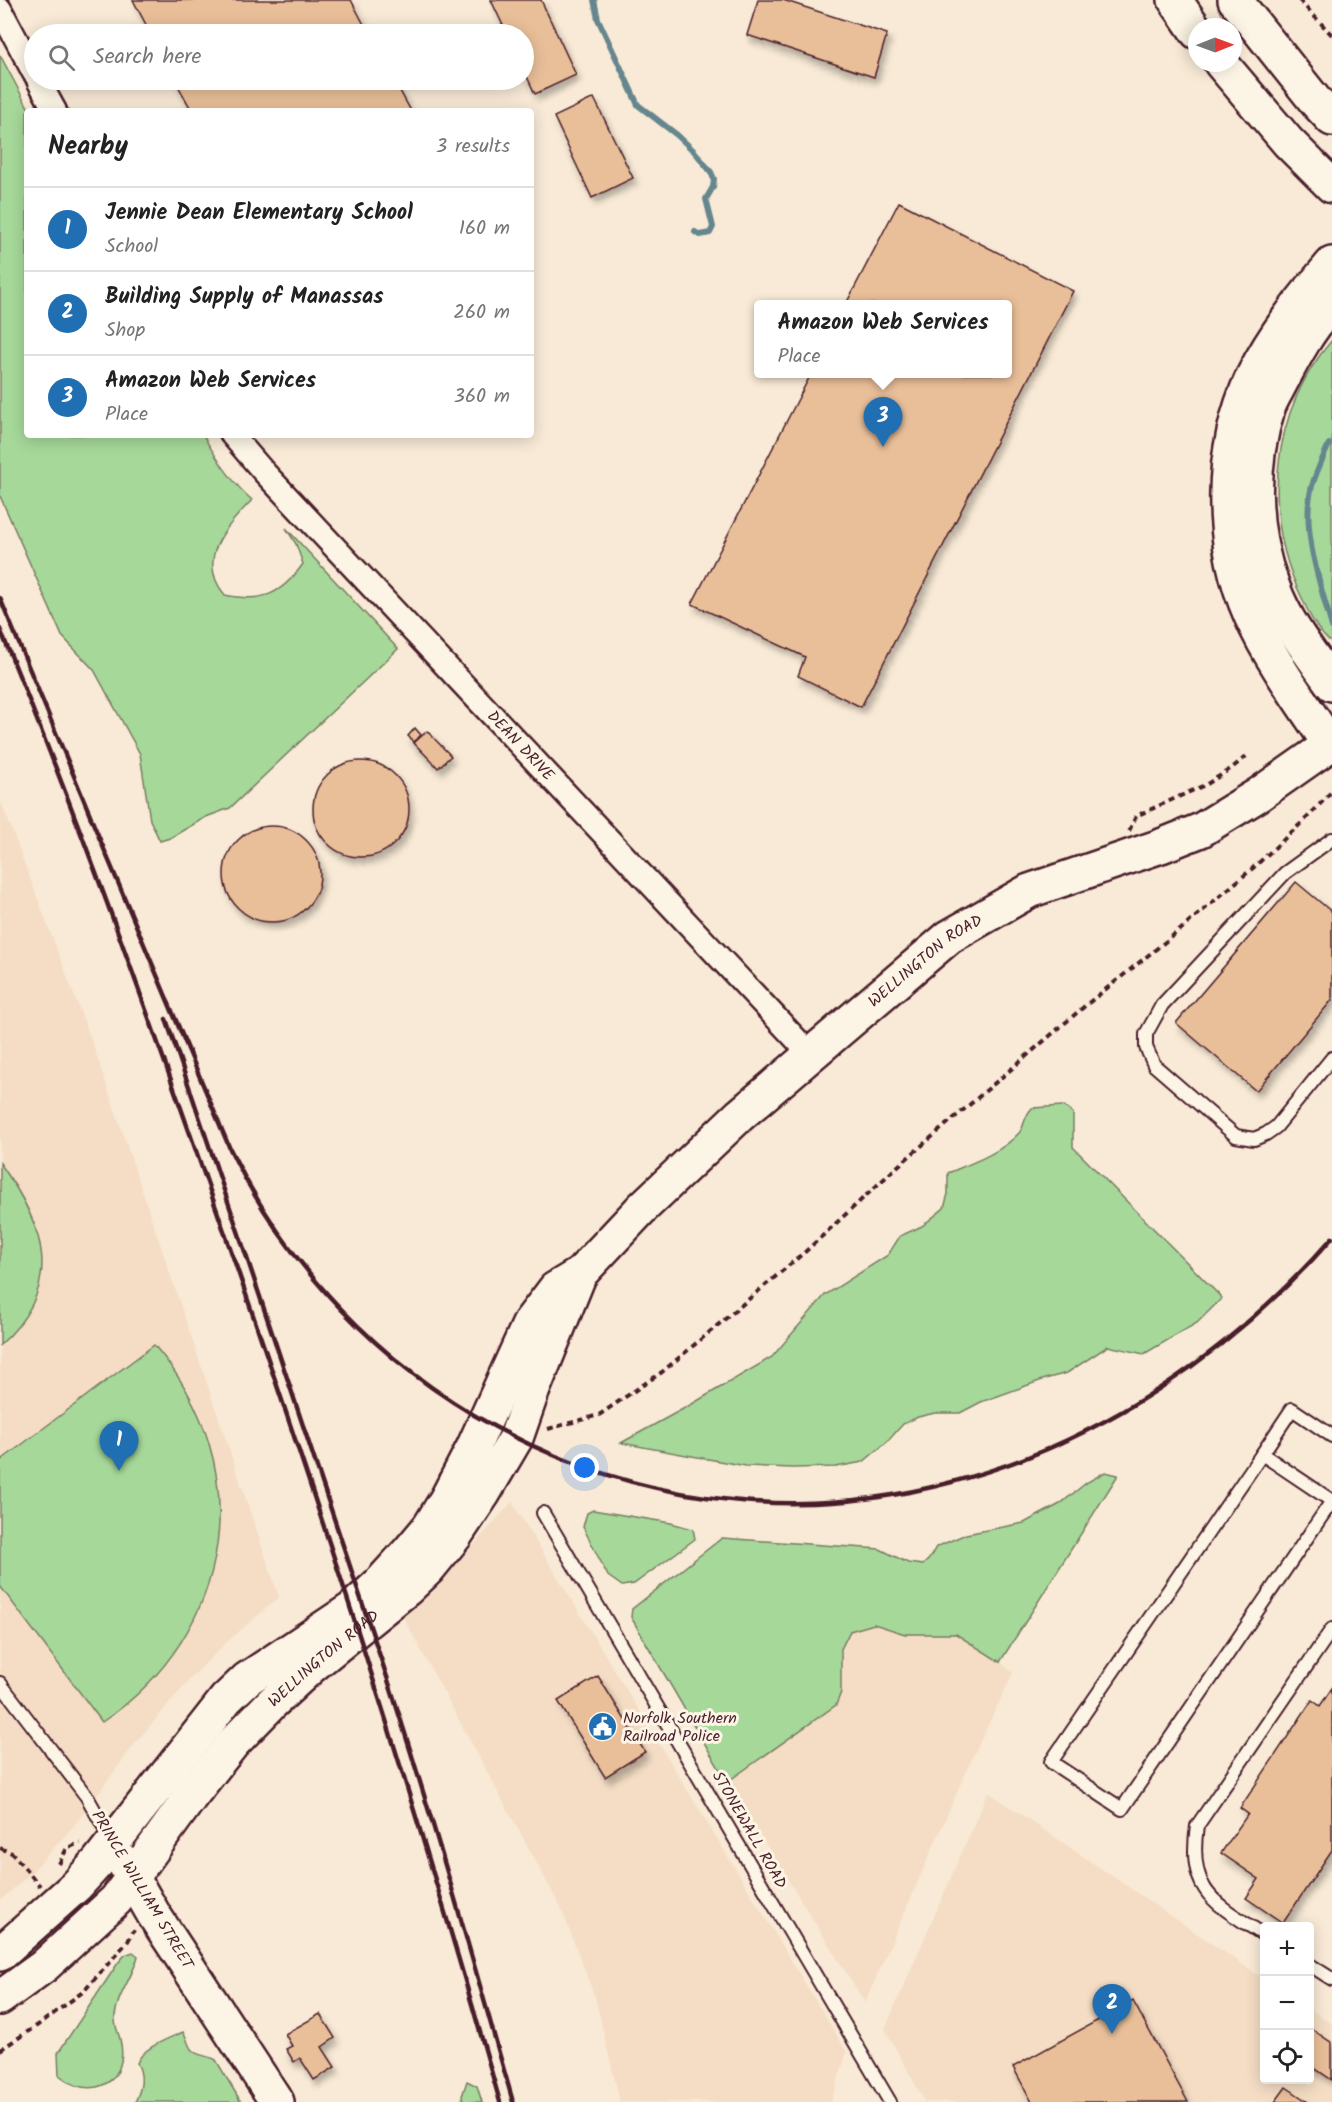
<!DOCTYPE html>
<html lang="en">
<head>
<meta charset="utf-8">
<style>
  body { margin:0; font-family:Kalam,sans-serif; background:#f6f6f6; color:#222 }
  .controls { position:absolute; right:18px; bottom:18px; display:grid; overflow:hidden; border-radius:6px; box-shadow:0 3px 15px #0003 }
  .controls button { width:54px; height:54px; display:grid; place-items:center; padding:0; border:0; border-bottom:2px solid #e0e0e0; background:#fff; color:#222; font:30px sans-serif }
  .compass { position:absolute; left:1188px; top:18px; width:54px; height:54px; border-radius:50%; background:#fff; box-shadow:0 3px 15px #0003; rotate:89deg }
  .you { position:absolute; left:585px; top:1468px; width:21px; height:21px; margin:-15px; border:4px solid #fff; border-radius:50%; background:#1a73e8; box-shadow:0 0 0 9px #1a73e833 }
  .badge { display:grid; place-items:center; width:39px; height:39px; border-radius:50%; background:#1f6fb2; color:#fff; font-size:20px; font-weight:700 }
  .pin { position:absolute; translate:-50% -50px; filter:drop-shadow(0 2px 3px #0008) }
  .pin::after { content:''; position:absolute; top:32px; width:21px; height:18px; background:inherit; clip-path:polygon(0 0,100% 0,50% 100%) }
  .popup { position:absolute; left:754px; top:300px; width:258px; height:78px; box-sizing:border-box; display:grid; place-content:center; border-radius:6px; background:#fff; filter:drop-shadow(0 2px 4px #0005); font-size:20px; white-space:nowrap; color:#767676 }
  .popup b { font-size:22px; color:#222 }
  .popup::after { content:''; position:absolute; left:50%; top:100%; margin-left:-12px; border:12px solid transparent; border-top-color:#fff }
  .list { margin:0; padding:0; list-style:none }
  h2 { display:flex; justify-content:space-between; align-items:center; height:78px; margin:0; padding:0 24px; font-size:26px }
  h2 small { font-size:20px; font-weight:400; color:#767676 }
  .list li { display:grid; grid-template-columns:39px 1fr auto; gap:18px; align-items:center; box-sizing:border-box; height:84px; padding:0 24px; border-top:2px solid #e0e0e0 }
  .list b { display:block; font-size:22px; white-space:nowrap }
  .list p { margin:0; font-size:20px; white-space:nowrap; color:#767676 }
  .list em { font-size:20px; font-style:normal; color:#767676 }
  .icon { flex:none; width:33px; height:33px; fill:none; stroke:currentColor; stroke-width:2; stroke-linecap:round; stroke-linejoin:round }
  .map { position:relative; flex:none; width:1332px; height:2102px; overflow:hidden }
  .search { position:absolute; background:#fff; box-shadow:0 3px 15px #0003; left:24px; top:24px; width:510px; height:66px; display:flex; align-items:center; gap:15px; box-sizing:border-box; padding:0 21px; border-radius:33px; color:#767676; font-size:22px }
  .panel { position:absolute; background:#fff; box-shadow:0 3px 15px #0003; left:24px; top:108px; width:510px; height:330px; border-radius:6px }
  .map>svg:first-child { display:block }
</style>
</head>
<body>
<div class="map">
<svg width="1332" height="2102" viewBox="0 0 1332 2102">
  <defs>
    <filter id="shadow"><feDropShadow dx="3.5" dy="6" stdDeviation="3" flood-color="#0004"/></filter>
  </defs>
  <rect width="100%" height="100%" fill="#f8ead6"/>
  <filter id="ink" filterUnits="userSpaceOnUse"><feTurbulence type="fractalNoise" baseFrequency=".0167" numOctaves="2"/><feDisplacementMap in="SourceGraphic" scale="12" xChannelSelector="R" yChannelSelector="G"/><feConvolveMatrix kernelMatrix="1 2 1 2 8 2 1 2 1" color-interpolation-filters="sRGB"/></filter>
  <g filter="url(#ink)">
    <g fill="#f4ddc4">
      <path d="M0,799L93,1045L279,1597L227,1642L193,1676L137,1741L73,1827L32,1872L0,1901Z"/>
      <path d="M512,1502L847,2052L831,2102H620L595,1997L561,1908L402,1615L446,1576Z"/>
      <path d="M874,1624L905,1634L956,1633L1000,1662L1013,1673L968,1767L865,2003L727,1782L836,1705L841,1692V1649L850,1631Z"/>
      <path d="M988,1792L1264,1979V2080H1310V2009L1332,2024V2102H925L885,2029Z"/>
    </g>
    <g fill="#a6d89a" stroke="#787c62" stroke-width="1.5">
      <path d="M0,55L30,111H27V435H203C216,458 232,483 252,500C226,527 195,559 225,595C262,603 281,595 303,564L296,544L286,528L398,649L230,808L206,817L170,838L160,841L150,820L140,754L94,670L62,636L0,496Z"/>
      <path d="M1332,340V643C1317,632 1309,614 1302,598C1261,515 1271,411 1332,340Z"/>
      <path d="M1063,1106L1073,1113V1147L1222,1298L1197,1323L1144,1354L1108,1346L1067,1373L1045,1379L981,1402L960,1413H935L918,1417L903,1424L887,1442L863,1462L836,1467L792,1468L746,1466L621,1443L692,1404L772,1357L825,1295L888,1255L900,1236L922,1226L944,1208L948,1194V1173C972,1163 1001,1153 1019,1133C1025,1126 1023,1118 1032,1108Z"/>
      <path d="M0,1163C45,1227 66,1285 0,1345Z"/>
      <path d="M154,1345C259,1466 234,1633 102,1722L0,1586V1461Z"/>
      <path d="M1105,1472L1118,1475L1000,1662L956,1634H905L874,1624L850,1631L841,1649V1692L836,1705L727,1782L631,1617L632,1609L722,1538L880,1549L908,1563L923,1565L929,1559L936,1547L966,1534L1024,1523L1060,1504L1086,1483Z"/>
      <path d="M593,1510L671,1523L693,1529L695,1539L634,1584L622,1586L608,1576L583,1527L587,1513Z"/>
      <path d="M133,1952L138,1956C133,1977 117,1995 115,2016C114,2025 118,2031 120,2039C125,2060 120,2081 97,2087C81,2090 71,2084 59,2075L58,2053L118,1963L125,1955Z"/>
      <path d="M183,2032C188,2038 187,2045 192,2050C199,2057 208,2055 216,2060L241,2102H135C142,2088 144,2076 137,2063C143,2047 168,2039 183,2032Z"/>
      <path d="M467,2081L477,2086L482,2102H463L462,2096Z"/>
    </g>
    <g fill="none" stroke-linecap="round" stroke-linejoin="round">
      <g stroke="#66868e" stroke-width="6">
        <path d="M594,0L598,19L638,105L677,135L695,152L711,172L714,179L713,187L706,199L713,227L710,233L700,235L695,232"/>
        <path d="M1329,444C1323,458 1316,472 1312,486C1300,529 1321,586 1332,627"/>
      </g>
    </g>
    <g fill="#e9bf99" stroke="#4a1f2b" stroke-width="1.5" filter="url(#shadow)">
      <path d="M133,0H351L369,34H151Z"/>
      <path d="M491,0H541L576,75L535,94L524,70V34H507Z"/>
      <path d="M758,0H783L887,34L874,77L747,35Z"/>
      <path d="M175,80H394L411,111H192Z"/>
      <path d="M594,98L633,178L592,198L554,117Z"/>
      <path d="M899,202L1073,291L861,707L798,676L805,657L692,604L811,374H1008V304H846Z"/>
      <path d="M415,728L421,735L414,742L408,736Z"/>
      <path d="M427,731L451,756L438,768L414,743Z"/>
      <circle cx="361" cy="809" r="48"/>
      <circle cx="272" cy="874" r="48"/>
      <path d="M1296,882L1332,912V1000L1256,1091L1176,1023Z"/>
      <path d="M598,1676L645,1752L605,1777L558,1701Z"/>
      <path d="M1332,1688V1850L1283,1923L1246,1898L1259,1879L1221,1853L1248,1814L1240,1808L1312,1700L1320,1706Z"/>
      <path d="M1133,2001L1188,2102H1032L1013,2067Z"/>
      <path d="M320,2014L335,2038L322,2047L335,2067L314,2080L300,2058L294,2062L286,2049L292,2046L285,2034Z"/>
      <path d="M1310,2028L1332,2043V2080L1310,2065Z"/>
      <path d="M1286,2087L1308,2102H1275Z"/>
    </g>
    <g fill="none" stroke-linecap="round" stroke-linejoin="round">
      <defs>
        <g id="lane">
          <path d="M1332,839L1285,873L1162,1005L1146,1034V1047L1154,1065L1236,1136L1254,1139L1266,1134L1276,1127L1332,1058"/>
          <path d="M1332,1436L1292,1409L1262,1454L1332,1501"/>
          <path d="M1262,1454L1051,1762L1122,1809L1332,1501"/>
          <path d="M543,1513L890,2102"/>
          <path d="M0,1683L87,1797L112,1841"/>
          <path d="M1264,1935C1215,1903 1187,1893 1197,1826L1332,1629"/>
          <path d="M1310,1965L1332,1979"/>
        </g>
        <g id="street">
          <path d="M0,9L34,73"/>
          <path d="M38,80L55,111"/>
          <path id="s1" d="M232,435L263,471L811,1055"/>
        </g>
        <g id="secondary">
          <path d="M123,1861L154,1915L277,2102"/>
          <path id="s2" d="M0,1954L76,1886L98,1862L226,1699L247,1679L352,1609L379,1584L410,1550L430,1526L446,1500L473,1448L530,1322L555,1289L580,1274L643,1207L740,1115L949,937L1029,891L1161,846L1201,830L1258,795L1332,743"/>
          <path id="s3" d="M0,1998L44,1966L116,1900L191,1796L233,1743L273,1702L312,1666L407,1589L428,1569L455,1536L483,1494L516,1438L532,1392L579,1276"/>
        </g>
        <g id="highway">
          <path d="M1175,0L1197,32"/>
          <path d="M1235,0L1317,103L1332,119"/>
          <path d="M1221,63L1288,142L1332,186"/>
          <path d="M1332,304C1310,327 1295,355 1280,384C1276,392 1271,400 1268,408C1250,466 1251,531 1273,587C1286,623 1310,653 1332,684"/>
          <path d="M1330,745C1303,704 1271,661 1251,616C1218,542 1219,449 1253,376C1273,335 1303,298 1332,264"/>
        </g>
      </defs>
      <use href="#lane" stroke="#4a1f2b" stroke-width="16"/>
      <use href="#street" stroke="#4a1f2b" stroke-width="27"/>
      <use href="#secondary" stroke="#4a1f2b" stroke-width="38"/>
      <use href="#highway" stroke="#4a1f2b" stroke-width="38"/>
      <g stroke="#4a1f2b" stroke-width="4" stroke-dasharray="6 4.5" stroke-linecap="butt">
        <path d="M1299,0L1332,35"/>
        <path d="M1129,831L1136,816L1207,784L1232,768L1249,754"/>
        <path d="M548,1429L599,1415L662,1372L806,1251L898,1166L1086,1005L1180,930L1253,868L1310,815L1332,791"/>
        <path d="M0,1848L12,1853L40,1886"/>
        <path d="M59,1864L67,1848L80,1843"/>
        <path d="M0,2050L38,2025L84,1991L128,1941L134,1930"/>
      </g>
      <use href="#lane" stroke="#fcf5e5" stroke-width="12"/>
      <use href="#street" stroke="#fcf5e5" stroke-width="22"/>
      <use href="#secondary" stroke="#fcf5e5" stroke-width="33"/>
      <use href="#highway" stroke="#fcf5e5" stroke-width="33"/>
      <g stroke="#4a1f2b" stroke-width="4.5">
        <path d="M0,598L91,817"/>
        <path d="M0,629C79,819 148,1013 216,1208C319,1503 415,1801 500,2102"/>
        <path d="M88,811L230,1149C360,1417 663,1560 952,1482C1100,1443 1232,1352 1332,1238"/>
        <path d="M166,1019C241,1239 315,1459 388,1680C433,1819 473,1961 513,2102"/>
      </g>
    </g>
  </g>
  <defs>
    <symbol id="civic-disc" viewBox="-11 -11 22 22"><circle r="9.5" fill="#1f6fb2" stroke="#fcf5e5"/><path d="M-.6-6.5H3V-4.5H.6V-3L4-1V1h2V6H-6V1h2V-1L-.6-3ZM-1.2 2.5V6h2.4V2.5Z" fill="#fff"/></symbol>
  </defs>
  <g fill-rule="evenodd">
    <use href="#civic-disc" x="586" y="1710" width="33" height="33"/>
  </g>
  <g text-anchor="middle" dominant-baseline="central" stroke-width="6" stroke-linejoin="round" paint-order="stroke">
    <g font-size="16" fill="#4a1f2b" stroke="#fcf5e5">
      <text stroke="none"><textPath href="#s1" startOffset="424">DEAN DRIVE</textPath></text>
      <text stroke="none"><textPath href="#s2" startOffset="1376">WELLINGTON ROAD</textPath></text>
      <text stroke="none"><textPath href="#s3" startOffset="472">WELLINGTON ROAD</textPath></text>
      <text transform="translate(749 1830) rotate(60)">STONEWALL ROAD</text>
      <text transform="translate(142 1890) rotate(59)">PRINCE WILLIAM STREET</text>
    </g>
    <g font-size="16" fill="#4a1f2b" stroke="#fcf5e5" text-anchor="start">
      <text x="623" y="1718">Norfolk Southern<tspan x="623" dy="18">Railroad Police</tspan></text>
    </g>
  </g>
</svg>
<div class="controls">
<button>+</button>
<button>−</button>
<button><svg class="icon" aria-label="locate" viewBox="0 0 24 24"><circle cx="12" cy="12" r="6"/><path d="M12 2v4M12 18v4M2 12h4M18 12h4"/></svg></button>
</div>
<svg class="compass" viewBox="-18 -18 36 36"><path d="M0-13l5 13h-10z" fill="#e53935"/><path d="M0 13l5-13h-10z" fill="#767676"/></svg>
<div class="you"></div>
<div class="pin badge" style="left:119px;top:1471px">1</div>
<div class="pin badge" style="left:1112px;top:2034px">2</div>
<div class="pin badge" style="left:883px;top:447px">3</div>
<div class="popup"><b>Amazon Web Services</b>Place</div>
<div class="search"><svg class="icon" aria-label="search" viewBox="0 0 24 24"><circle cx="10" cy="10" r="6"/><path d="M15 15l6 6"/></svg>Search here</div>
<section class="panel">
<h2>Nearby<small>3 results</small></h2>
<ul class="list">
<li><span class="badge">1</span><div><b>Jennie Dean Elementary School</b><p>School</p></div><em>160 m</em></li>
<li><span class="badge">2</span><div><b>Building Supply of Manassas</b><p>Shop</p></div><em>260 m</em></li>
<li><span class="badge">3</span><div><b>Amazon Web Services</b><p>Place</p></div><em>360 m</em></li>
</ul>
</section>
</div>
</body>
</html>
